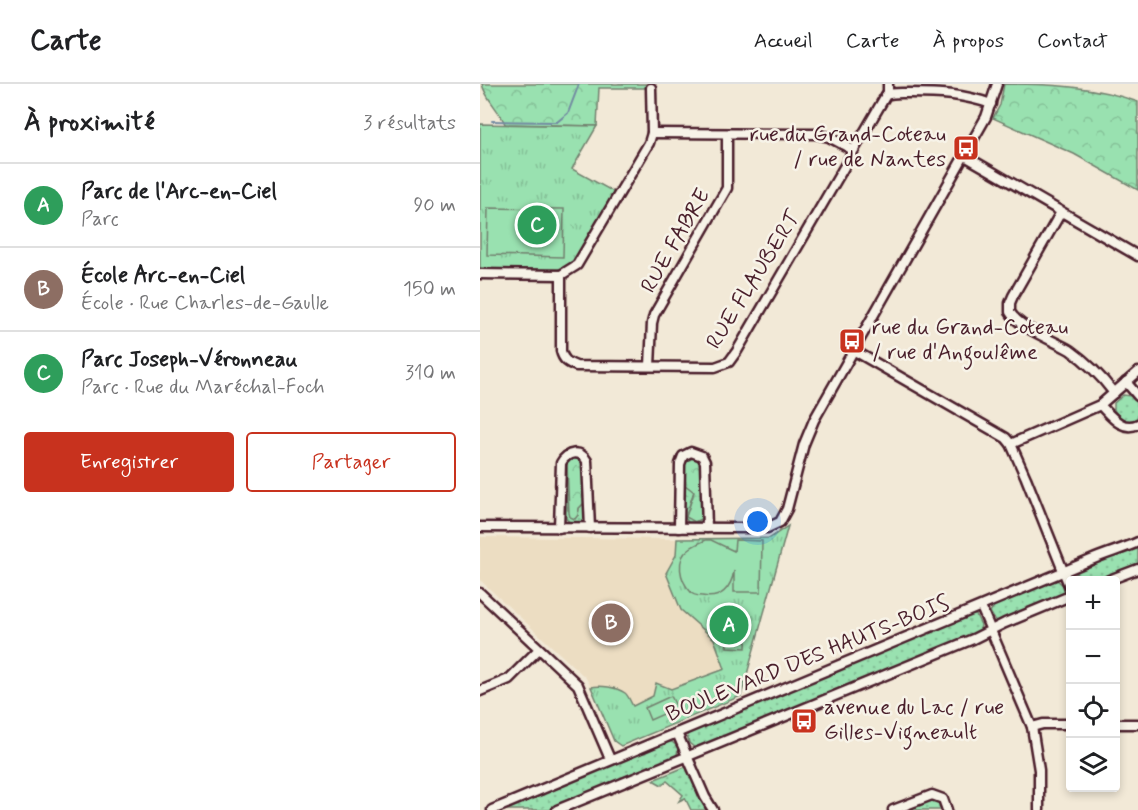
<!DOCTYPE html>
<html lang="fr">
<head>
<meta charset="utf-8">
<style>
  body { margin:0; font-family:Mynerve,sans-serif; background:#f6f6f6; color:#202124 }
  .controls { position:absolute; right:18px; bottom:18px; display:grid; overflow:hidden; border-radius:6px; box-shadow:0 3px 9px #0003 }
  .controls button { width:54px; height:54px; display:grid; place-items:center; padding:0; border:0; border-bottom:2px solid #e0e0e0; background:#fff; color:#202124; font:30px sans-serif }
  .you { position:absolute; left:278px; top:438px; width:21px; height:21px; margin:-15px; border:4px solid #fff; border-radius:50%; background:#1a73e8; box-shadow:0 0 0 9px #1a73e833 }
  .badge { display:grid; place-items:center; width:39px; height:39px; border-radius:50%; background:#c8321e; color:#fff; font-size:20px; font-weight:700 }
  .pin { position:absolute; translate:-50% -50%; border:3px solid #fff; box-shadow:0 2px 6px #0006 }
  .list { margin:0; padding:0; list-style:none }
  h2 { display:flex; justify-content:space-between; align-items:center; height:78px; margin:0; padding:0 24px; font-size:26px }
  h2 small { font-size:20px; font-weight:400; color:#757577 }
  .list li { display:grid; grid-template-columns:39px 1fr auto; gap:18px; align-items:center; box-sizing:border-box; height:84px; padding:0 24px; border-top:2px solid #e0e0e0 }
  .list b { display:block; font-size:22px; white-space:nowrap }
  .list p { margin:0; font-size:20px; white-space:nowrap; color:#757577 }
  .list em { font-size:20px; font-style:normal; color:#757577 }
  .actions { display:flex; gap:12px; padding:18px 24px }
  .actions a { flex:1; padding:14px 0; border:2px solid #c8321e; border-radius:6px; text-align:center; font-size:21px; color:#c8321e }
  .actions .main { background:#c8321e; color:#fff }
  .icon { flex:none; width:33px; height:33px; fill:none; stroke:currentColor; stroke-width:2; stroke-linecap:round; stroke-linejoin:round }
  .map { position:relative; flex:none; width:658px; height:726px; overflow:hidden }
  header { display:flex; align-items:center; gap:36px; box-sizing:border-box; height:84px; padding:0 30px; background:#fff; border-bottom:2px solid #e0e0e0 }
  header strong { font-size:28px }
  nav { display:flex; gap:33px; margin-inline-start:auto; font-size:21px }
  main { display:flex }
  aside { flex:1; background:#fff }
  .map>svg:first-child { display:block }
</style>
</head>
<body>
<header>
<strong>Carte</strong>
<nav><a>Accueil</a><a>Carte</a><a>À propos</a><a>Contact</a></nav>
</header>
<main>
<aside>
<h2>À proximité<small>3 résultats</small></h2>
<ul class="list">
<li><span class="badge" style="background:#2e9e5b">A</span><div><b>Parc de l'Arc-en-Ciel</b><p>Parc</p></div><em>90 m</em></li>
<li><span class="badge" style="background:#8d6e63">B</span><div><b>École Arc-en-Ciel</b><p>École · Rue Charles-de-Gaulle</p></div><em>150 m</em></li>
<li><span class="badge" style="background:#2e9e5b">C</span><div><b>Parc Joseph-Véronneau</b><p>Parc · Rue du Maréchal-Foch</p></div><em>310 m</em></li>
</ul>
<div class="actions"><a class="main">Enregistrer</a><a>Partager</a></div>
</aside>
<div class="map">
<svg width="658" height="726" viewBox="0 0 658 726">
  <defs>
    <pattern id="grass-dots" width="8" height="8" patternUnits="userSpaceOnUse" patternTransform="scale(1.5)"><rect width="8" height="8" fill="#99e1b0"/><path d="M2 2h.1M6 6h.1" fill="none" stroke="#85c198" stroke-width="1.8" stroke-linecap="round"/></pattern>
    <pattern id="forest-crowns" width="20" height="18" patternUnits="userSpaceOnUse" patternTransform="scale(1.5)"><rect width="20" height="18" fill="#99e1b0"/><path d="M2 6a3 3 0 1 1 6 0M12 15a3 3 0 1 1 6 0" fill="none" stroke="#85c198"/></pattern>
    <pattern id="park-tufts" width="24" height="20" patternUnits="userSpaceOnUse" patternTransform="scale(1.5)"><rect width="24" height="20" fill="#99e1b0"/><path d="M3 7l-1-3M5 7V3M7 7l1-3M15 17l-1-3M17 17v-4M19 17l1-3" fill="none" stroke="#85c198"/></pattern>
  </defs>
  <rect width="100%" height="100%" fill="#f2e9d7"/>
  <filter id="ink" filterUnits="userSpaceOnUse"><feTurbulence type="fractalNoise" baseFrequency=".0167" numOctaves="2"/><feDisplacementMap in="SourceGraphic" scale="12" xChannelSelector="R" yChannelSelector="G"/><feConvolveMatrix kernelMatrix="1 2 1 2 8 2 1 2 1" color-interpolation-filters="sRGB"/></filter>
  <g filter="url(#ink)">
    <path fill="#ecddc2" d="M0,453L197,455L196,471L186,489L201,526L234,555L245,585L190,605L179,599L173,612L152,622L148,612L117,602L111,603L106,594L0,496Z"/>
    <g fill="url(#grass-dots)" stroke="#72806e" stroke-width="1.5">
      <path d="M643,311L651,312L658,320V333C649,341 640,335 634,326V319Z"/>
      <path d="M87,386L89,395L88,426L98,431L99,424L104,419L105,432L101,438L91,439L86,435Z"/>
      <path d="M204,400L214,407L207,429L220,436L222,434L221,436L216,439L208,438L204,433Z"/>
      <path d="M658,461V481L621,496H594V492L600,485Z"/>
      <path d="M577,496L584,502V510L519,538H516L510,528L515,520Z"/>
      <path d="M492,530L496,531L501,541L500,546L493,550L220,664H215L209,659L207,651L212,646Z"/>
      <path d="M188,657L192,658L198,663L197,671L194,674L70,726H20Z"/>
      <path d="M205,683L207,685L226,726H211L205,714L199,717L203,711L187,697L182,701L173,696Z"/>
      <path d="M450,716L458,717L463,726H425Z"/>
    </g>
    <g fill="url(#forest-crowns)" stroke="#72806e" stroke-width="1.5">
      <path d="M2,0H166V4H119L117,42L25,40C19,25 6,16 2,0Z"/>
      <path d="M524,0C568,0 615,2 658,18V106L594,70L513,34L520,21Z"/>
      <path d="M93,374L100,376L103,381L104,419L99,424L98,431L95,435L90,433L89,429L87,380Z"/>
      <path d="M213,374L220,378L222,383V434L215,438L206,433L214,408L204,400V381L209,376Z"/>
    </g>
    <g fill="url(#park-tufts)" stroke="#72806e" stroke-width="1.5">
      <path d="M0,40L117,42L92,85L134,108L94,177L87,183L78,185H0Z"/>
      <path d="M308,442L261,612L141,662L134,657L111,603C121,601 136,603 145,609C149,612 150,618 153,622L173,612L176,599L191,605L245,585L234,555L201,526L186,489L196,471L197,455L290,454Z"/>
    </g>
    <g fill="#99e1b0" stroke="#72806e" stroke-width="1.5">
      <path d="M8,124L84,125L83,173L7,171Z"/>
      <path d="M226,456H231L254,467L255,456L282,457L281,508H254V487C251,504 241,516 222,512C218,512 212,511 210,507C200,496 195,475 209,465C214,461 220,459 226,456Z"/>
      <path d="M248,534L267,535L266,564L247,563Z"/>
      <path d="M191,612L197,624L170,636L165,624Z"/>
    </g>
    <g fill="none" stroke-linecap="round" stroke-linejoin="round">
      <path stroke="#7289a1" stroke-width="2" d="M12,37L77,38L88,29L99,0"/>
      <defs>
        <g id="minor">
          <path d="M408,0V10"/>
          <path d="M172,49L335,50L349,53L373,66"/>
          <path d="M485,72L658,172"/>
          <path d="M581,128L533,212L530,219V228C539,244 573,256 590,266C607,278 621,292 634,309"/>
          <path d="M0,190L81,191L97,181L169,59L172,49L171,4"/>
          <path d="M81,191V267C83,276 88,279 96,282L235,283L249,278L257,267L406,11C413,8 421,9 430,9C458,9 484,10 511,20"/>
          <path d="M373,266L526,354L531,360L546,394L590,504"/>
          <path d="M170,282L172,239L174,231L247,104V50"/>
          <path d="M646,298L658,312"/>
          <path d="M620,321C631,332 642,348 658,340"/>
          <path d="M531,360L620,321L658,288"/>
          <path d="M0,443L263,444H287L300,438L307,425L324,360L334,336L506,33L517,0"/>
          <path d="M79,444L81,379C87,368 100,365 107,377L110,444"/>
          <path d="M199,444L200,380L203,372L211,368L222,372L225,378L227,444"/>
          <path d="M629,496L658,485"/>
          <path d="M0,509L98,601L130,675"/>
          <path d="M501,523L552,643L559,686V726"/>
          <path d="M0,607L29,595L59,565"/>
          <path d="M636,640H658"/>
          <path d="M552,643L563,640H590"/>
          <path d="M197,649L225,713L233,726"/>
          <path d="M12,726C211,641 412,561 611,476C627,469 643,465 658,458"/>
          <path d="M77,726L493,555L525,539L590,512"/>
          <path d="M413,726L452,711L463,715L467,726"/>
        </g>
      </defs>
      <use href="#minor" stroke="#4a1f2b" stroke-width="13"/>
      <use href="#minor" stroke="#f7f3e8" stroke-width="8"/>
    </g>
  </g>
  <defs>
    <symbol id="bus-square" viewBox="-11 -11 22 22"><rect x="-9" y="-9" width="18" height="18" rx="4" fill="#c8321e" stroke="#f7f3e8"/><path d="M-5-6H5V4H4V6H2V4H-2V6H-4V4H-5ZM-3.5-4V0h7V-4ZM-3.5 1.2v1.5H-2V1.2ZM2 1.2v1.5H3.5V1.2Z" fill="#fff"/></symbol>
  </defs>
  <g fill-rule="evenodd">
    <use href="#bus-square" x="471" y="49" width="30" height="30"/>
    <use href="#bus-square" x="357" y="242" width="30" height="30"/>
    <use href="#bus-square" x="309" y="622" width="30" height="30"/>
  </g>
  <g text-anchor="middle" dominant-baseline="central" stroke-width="5" stroke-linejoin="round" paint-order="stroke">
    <g font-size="22" fill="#4a1f2b" stroke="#f7f3e8" text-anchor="start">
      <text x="466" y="51" text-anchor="end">rue du Grand-Coteau<tspan x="466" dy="25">/ rue de Nantes</tspan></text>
      <text x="392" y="244">rue du Grand-Coteau<tspan x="392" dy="25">/ rue d'Angoulême</tspan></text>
      <text x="344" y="624">avenue du Lac / rue<tspan x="344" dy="25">Gilles-Vigneault</tspan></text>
    </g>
    <g font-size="22" fill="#4a1f2b" stroke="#f7f3e8">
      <text transform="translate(196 157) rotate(-60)">RUE FABRE</text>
      <text transform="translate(274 196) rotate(-58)">RUE FLAUBERT</text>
      <text transform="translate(328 575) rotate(-22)">BOULEVARD DES HAUTS-BOIS</text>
    </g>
  </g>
</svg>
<div class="controls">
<button>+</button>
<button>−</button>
<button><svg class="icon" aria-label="locate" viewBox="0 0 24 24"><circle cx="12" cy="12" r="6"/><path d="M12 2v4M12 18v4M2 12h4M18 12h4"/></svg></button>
<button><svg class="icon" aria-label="layers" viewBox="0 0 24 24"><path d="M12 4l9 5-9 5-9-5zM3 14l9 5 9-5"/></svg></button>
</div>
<div class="you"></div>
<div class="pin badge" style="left:249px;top:541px;background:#2e9e5b">A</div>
<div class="pin badge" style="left:131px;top:539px;background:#8d6e63">B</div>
<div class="pin badge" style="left:57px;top:141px;background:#2e9e5b">C</div>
</div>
</main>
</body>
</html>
